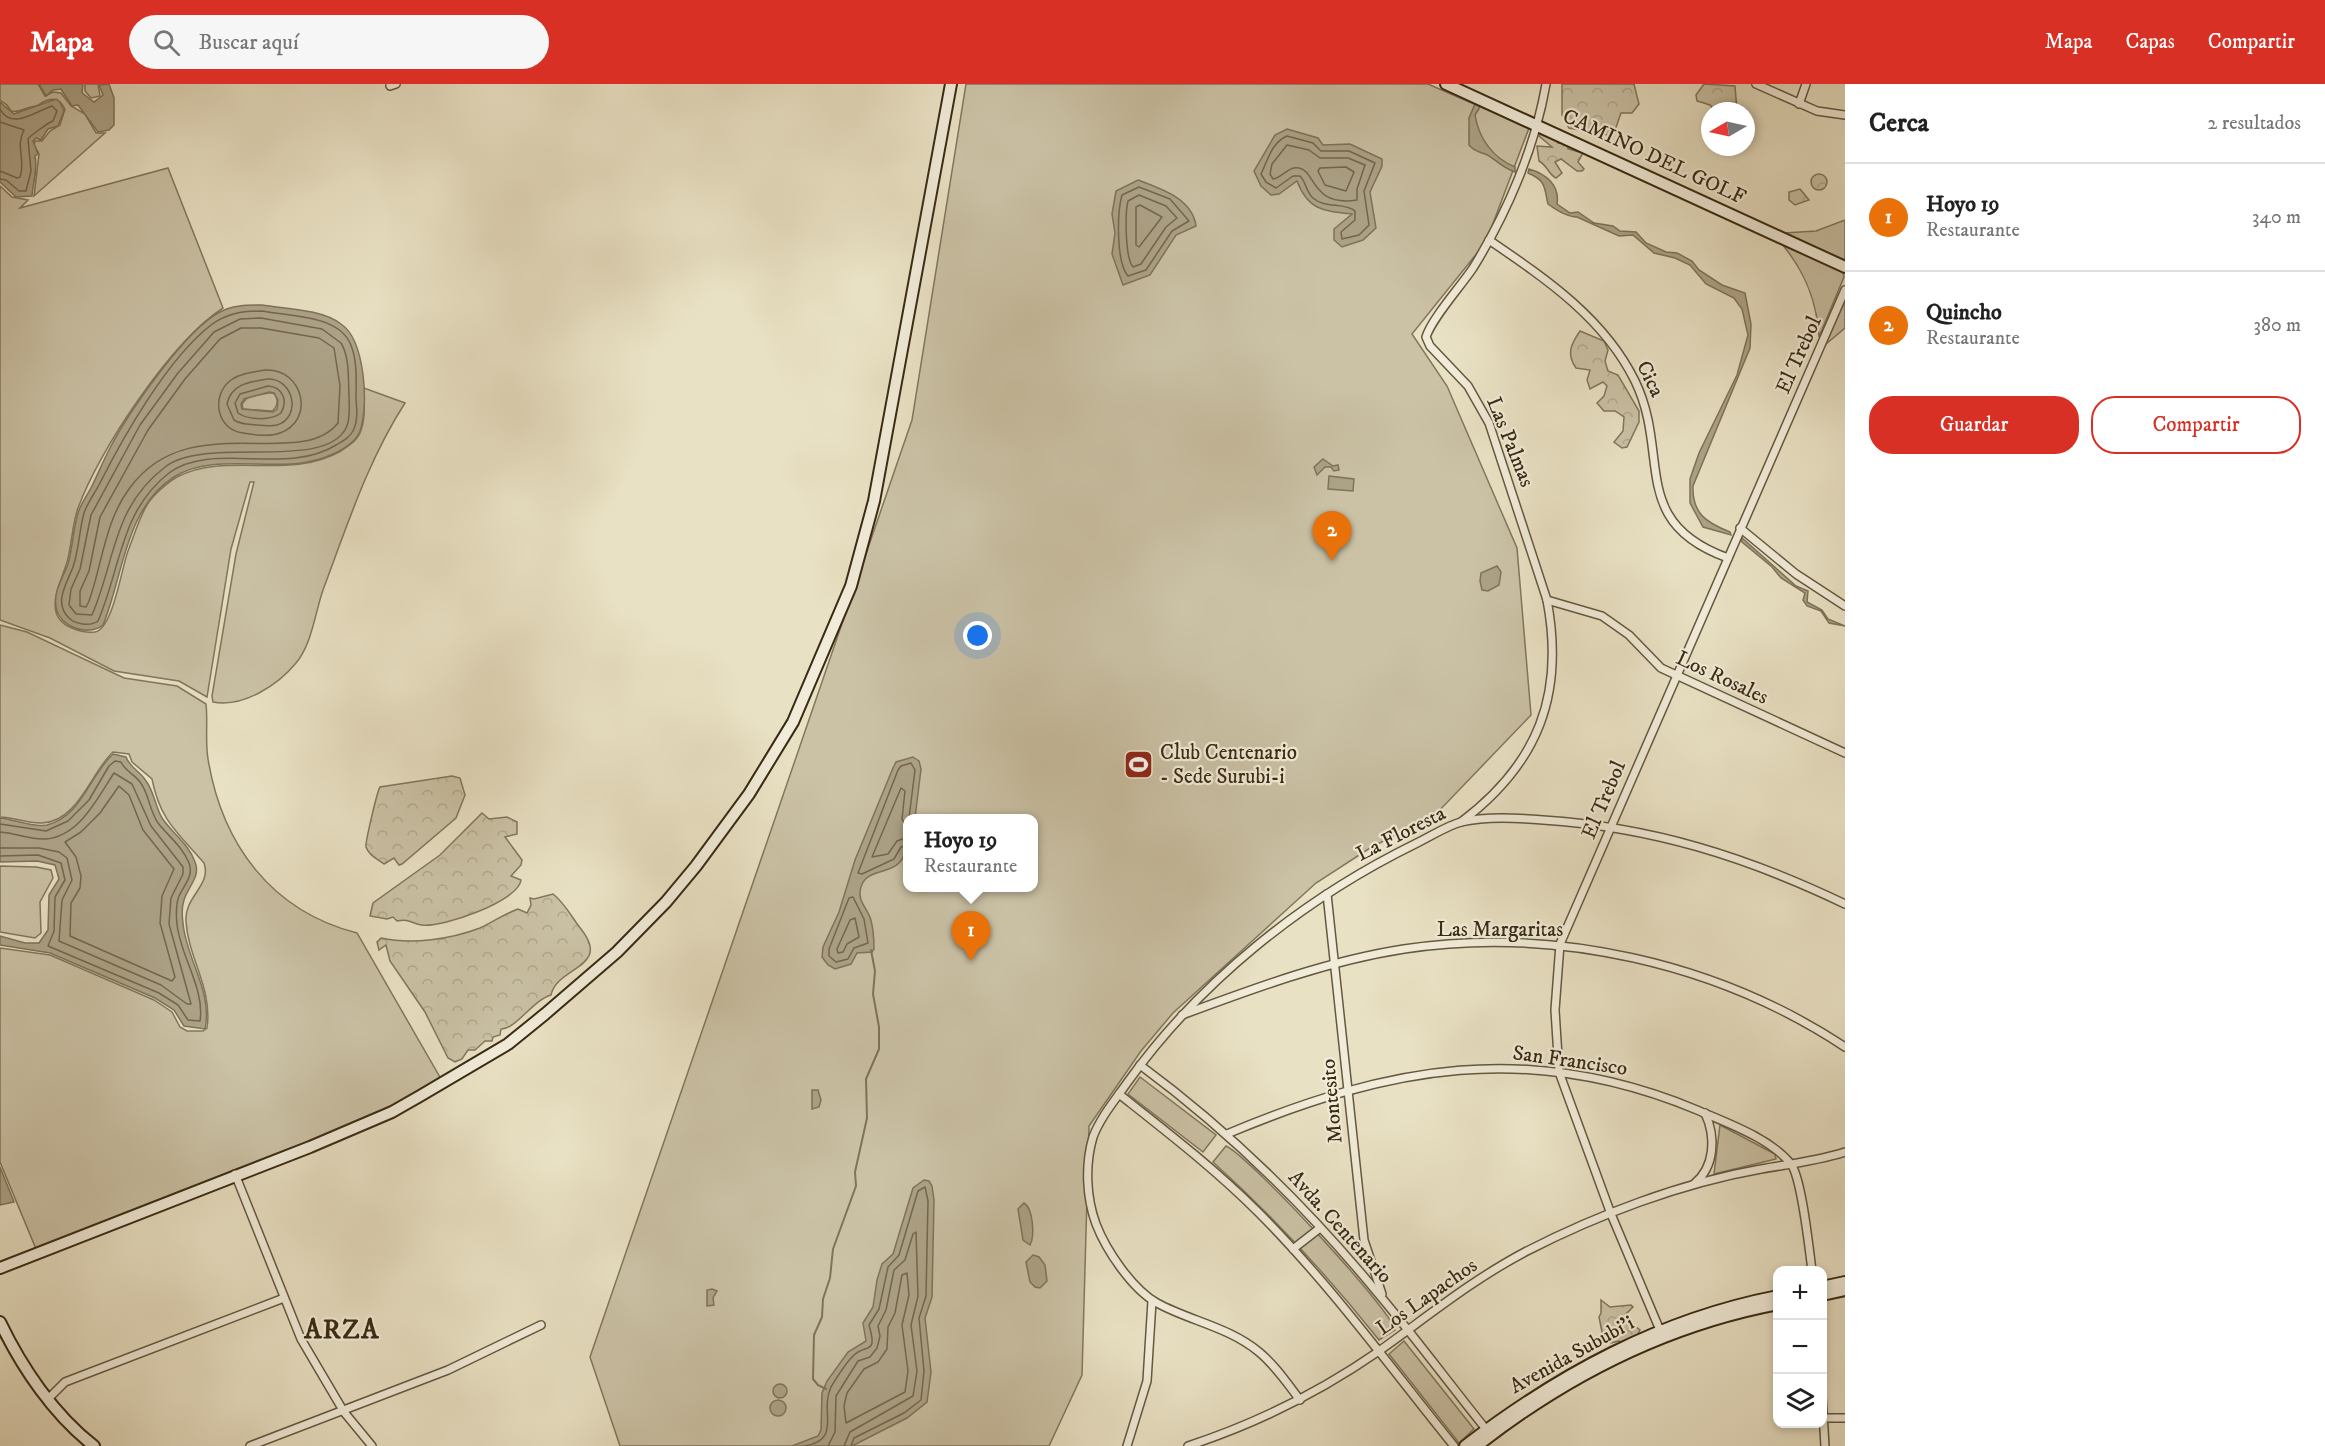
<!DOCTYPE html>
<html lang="es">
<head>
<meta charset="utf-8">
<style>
  body { margin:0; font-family:"IM FELL DW Pica",serif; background:#f6f6f6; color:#222 }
  .controls { position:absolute; right:18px; bottom:18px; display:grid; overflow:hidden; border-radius:12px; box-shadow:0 3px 9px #0003 }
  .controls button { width:54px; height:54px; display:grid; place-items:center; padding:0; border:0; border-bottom:2px solid #e0e0e0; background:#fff; color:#222; font:30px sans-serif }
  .compass { position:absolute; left:1701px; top:18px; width:54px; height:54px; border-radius:50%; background:#fff; box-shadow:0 3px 9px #0003; rotate:261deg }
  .you { position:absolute; left:978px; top:552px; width:21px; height:21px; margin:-15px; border:4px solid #fff; border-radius:50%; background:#1a73e8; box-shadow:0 0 0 9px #1a73e833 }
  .badge { display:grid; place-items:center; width:39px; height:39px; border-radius:50%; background:#d93025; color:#fff; font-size:20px; font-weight:700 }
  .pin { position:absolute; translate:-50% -50px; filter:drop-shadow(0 2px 3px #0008) }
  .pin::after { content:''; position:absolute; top:32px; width:21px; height:18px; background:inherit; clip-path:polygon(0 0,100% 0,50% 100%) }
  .popup { position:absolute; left:903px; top:730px; width:135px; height:78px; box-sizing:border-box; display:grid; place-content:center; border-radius:12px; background:#fff; filter:drop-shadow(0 2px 4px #0005); font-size:20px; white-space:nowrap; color:#767676 }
  .popup b { font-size:22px; color:#222 }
  .popup::after { content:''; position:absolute; left:50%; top:100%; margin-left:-12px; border:12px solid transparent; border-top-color:#fff }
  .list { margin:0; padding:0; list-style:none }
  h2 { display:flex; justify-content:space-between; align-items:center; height:78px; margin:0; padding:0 24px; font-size:26px }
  h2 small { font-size:20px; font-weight:400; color:#767676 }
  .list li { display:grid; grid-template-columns:39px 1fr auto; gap:18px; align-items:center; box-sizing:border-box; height:108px; padding:0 24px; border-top:2px solid #e0e0e0 }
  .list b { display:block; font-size:22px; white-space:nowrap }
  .list p { margin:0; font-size:20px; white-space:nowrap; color:#767676 }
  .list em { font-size:20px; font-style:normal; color:#767676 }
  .actions { display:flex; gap:12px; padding:18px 24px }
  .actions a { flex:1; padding:14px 0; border:2px solid #d93025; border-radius:24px; text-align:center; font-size:21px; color:#d93025 }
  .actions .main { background:#d93025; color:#fff }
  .icon { flex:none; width:33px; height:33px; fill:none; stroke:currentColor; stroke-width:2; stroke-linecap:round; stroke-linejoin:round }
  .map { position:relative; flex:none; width:1845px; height:1362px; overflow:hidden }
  header { display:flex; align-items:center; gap:36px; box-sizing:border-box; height:84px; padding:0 30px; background:#d93025; color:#fff }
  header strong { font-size:28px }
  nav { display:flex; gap:33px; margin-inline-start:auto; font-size:21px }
  .search { width:420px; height:54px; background:#f6f6f6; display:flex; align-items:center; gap:15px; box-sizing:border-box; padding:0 21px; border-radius:33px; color:#767676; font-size:22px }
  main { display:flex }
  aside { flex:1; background:#fff }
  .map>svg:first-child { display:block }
</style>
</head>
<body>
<header>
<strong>Mapa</strong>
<div class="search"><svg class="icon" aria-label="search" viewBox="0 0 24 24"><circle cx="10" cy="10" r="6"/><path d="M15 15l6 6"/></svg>Buscar aquí</div>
<nav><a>Mapa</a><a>Capas</a><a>Compartir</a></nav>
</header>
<main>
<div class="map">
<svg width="1845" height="1362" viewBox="0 0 1845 1362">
  <defs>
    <pattern id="forest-crowns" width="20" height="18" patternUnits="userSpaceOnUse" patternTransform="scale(1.5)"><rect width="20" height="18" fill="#cbc2a6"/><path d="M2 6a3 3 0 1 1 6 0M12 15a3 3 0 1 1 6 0" fill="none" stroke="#afa78e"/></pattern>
  </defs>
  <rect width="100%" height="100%" fill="#e9e1c4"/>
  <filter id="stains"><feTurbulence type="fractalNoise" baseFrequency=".00333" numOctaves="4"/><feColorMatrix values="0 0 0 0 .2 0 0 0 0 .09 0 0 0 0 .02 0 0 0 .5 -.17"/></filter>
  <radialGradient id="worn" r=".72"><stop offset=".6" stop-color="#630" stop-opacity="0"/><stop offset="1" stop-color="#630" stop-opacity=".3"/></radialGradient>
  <g fill="#cbc2a6" stroke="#82765d" stroke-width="1.5" fill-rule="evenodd">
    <path d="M0,0H38L45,12L53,8L61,9L71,22L85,30L96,49H105L34,112L39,70L34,61L35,57H42L50,47L60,41L65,25C58,11 47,14 37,22C27,22 19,30 11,27L7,21L0,16Z"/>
    <path d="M85,0H98L100,12L91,14L85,7Z"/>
    <path d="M966,0H1428L1529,44L1486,158L1412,250L1447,302L1517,464L1531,631L1436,730L1370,764L1316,799L1173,929L1141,967L1089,1042L1082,1291L1049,1362H620L590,1273L912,336ZM908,734H1034V804H908Z"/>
    <path d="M168,84L223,224C171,258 99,366 78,424C72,441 72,460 67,478C61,499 41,532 72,544C79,547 88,549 95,548C113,545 122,482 128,467C134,452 139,434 147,421C152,412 168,398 177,393C228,367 288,397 341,367C348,362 356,358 360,349C366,335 364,318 364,304L405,319C368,376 347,442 323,506C315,529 312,560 296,579C278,601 243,624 213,618L212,612L236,470L254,398H250L231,465L207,613L179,597L114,587L50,554L0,536V102L12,113L28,116L20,124Z"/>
    <path d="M1845,136V176L1784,149L1816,147Z"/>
    <path d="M1782,160L1843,188L1844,193L1819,253C1817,217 1805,188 1782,160Z"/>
    <path d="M1845,217V244L1826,260L1825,259Z"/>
    <path d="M269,309H273C279,314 278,323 272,327L243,325L242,320L248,313Z"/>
    <path d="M0,541L27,548L124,594L177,602L206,620C208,638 205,657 208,675C222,760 271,827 357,849L441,995L392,1024L314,1058L36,1165L0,1078V864L50,871L154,916L172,928L180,943L187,947H203L207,944C213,905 188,874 186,837C184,813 212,801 204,779C177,748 160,736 152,695L132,678L129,670L113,668C91,688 78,738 42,739C28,740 14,733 0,733Z"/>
    <path d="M0,782L36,783L51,786L53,794L40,818L41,849L35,854L0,848Z"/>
    <path d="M1140,993L1216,1051L1203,1068L1128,1010Z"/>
    <path d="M1720,1041L1775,1070L1776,1075L1714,1090Z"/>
    <path d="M1226,1062C1249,1072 1391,1225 1395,1246L1379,1256C1328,1192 1274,1133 1213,1078Z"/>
    <path d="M1404,1257L1474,1345L1459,1359L1389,1270Z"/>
  </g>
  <g fill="url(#forest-crowns)" stroke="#82765d" stroke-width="1.5">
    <path d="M1562,0H1634L1639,20L1632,29H1621L1613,52L1569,44L1562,31Z"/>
    <path d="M1704,0L1735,2L1737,27H1715L1710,21L1697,17L1696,11Z"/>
    <path d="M1542,46L1555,49L1558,59L1568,58V65L1583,69L1578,78L1584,85L1582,87H1577L1561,75L1555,78L1562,89L1556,94C1548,90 1548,82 1539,77L1537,62L1552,63L1539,52Z"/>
    <circle cx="1819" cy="98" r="8"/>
    <path d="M1800,105L1809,116L1795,121L1789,116V108Z"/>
    <path d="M1580,247L1604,257L1608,266L1605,277L1608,287L1618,291L1639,327V338L1627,363L1622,364L1614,358L1623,347L1624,333L1615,327H1604L1597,319L1604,312L1607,302L1603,298L1590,305L1587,296L1590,286L1576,284C1566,270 1571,260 1580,247Z"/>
    <path d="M452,692L460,694L465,711L456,734L402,780L399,781L394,774L384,780C378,775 369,772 366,763C365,759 377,708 380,703Z"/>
    <path d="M482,729L489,735L507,733L517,738V750L505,753L522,776L521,781L511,792L521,796C519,817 442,844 422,841C412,840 410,834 397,837L393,833L387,835L370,832L373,819L440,771Z"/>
    <path d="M553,810C565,819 572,834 581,845C612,884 557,882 551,911C533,916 515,946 501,945L500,951L493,953L492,957H485L475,966H468L462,975L455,978L448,974L425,928L390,877L386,861L379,866L377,858L381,854C412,861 451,855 480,844C493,838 504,830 518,825L527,829L531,821L530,814L534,815Z"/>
    <path d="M1601,1216L1610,1223L1631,1221L1633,1223L1623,1233L1640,1246L1637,1252L1624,1260L1619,1257L1611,1259L1603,1253L1599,1233L1601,1229Z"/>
  </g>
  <g fill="#ada388" stroke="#7f735a" stroke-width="1.5" fill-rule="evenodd">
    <path d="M39,0H83L82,9L94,18L103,11L99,1L109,0L114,14V41L109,46L98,48L78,21L72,22L61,5L53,6L46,12Z"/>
    <path d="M56,15L60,18L64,27L58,42L48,45L41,56L36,54L33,57L38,70L35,72C38,87 33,97 32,112L16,113L0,98V18L14,30Z"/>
    <path d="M1475,20L1480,23L1475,31C1479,55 1493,74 1515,83V88C1500,83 1495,74 1485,70C1478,67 1475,68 1469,61V34Z"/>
    <path d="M1287,45L1318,54L1323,61L1350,60L1382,75V82L1370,108L1376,144L1363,156L1342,163L1334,156V145L1352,130C1323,127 1308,126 1297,97L1279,110L1271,111L1261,102L1254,87L1275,51Z"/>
    <path d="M1529,85C1546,90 1560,101 1557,120L1570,129L1578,128L1594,139L1613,142L1620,147L1636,148L1646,159L1666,168L1677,169L1692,177L1699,186L1722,201L1745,209L1751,240L1750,264L1693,402C1692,430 1707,439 1730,448L1731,451L1703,443L1690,419V395L1699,369L1737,291L1748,251L1742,225L1734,214L1706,200L1690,181L1675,174L1654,169L1633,151L1619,152L1577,133C1567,133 1556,126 1548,120C1544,104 1547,97 1528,89Z"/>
    <path d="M1138,96C1161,105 1192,114 1196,142L1176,151L1150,191L1123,201L1112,170L1115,149L1112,130L1116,107Z"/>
    <path d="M262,221C286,225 321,225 341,240C365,256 369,321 360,347C356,358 344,365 333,370C284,394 219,365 174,393C125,424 123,493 103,541C88,553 59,543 56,523C53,507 63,494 68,480C73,462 73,443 79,426C82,418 88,410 92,402C98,390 103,377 110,364C128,329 184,248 218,229C232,221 247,221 262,221ZM269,308L274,309L278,316L277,325L273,328L242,325L241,320L244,315Z"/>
    <path d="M1323,375L1333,382L1338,381L1339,386L1334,387L1331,383H1325L1317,391L1314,383Z"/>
    <path d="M1329,392L1354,395L1353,407L1328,405Z"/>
    <path d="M1741,453L1796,502L1808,507L1807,518L1822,526L1828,535L1845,542L1829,539L1821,527L1807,522L1803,516L1805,509L1781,494L1772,483L1742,458Z"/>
    <path d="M1497,482L1501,488L1499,501L1488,507L1482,506L1480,497L1481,489Z"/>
    <path d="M113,670L126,673C130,684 140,687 146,697C154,707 155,722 162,734C172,749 189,760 195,778C201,793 188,802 184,816C182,822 182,832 183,839C186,875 213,907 205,945L184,942L174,926L155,914L50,869L0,861V852L25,859H39L48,846L49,811L59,795L55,781L37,777L0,778V734C14,735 33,744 47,741C82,732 89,692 113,670Z"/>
    <path d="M913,673L919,677L921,685L915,734H908C908,749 910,768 899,779C889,790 866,785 861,803C857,815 865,822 870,833C873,842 874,855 874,865L872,868L857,869L851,880L835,885L828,881L822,873L823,863L839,828L855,776L893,684L896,678Z"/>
    <path d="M812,1006H818L821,1016L819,1023L812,1025Z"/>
    <path d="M0,1083L14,1118L0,1121Z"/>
    <path d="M924,1096L929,1097L932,1102L934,1116L932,1213L925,1234L931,1288L927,1318L907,1334L852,1362H792L818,1352L821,1346L822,1309L827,1297L848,1268L866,1257L863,1239L873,1223L877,1196L882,1180L893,1170L913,1104Z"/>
    <path d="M1024,1119C1033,1124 1035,1152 1030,1161L1023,1156L1018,1125Z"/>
    <path d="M1033,1171L1039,1173L1045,1181L1047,1197L1040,1204L1035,1203L1030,1198L1026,1178Z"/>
    <path d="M712,1205L717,1207L713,1214L714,1221L707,1222V1206Z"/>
    <circle cx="780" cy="1307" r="7"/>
    <circle cx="778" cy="1324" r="8"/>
  </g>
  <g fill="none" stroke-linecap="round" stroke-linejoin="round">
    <g stroke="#73664e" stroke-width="1.5">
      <path d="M0,25C12,47 36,27 52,22L57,27L53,37C48,39 31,51 28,55L31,87L26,107H19L6,96L0,95"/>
      <path d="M0,38L24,46C15,62 26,77 20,93L17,94L0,87"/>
      <path d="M1287,52L1313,59L1321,67H1349L1375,79L1364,107L1369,141L1359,151L1342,155L1341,148L1355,136V127C1344,118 1325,125 1313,114C1306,108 1306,98 1300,92H1293L1276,104L1266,98L1261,90C1268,76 1271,59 1287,52Z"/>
      <path d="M1287,61L1309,66L1320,74H1348L1365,81L1357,105V116C1311,123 1316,87 1299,84C1288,82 1282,94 1273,95L1270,90L1272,80Z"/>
      <path d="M1346,83L1354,88L1346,107L1325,101L1318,87L1320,84Z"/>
      <path d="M1139,103L1170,115L1189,137L1172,147L1146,186L1128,192C1116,178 1117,129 1122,111Z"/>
      <path d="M1139,111L1166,122L1177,134L1166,143L1141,180L1133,183C1125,174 1125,129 1128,117Z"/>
      <path d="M1140,121L1162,133L1139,163L1136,161V123Z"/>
      <path d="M262,227C288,232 335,231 349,257C358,274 356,297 356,315C357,325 358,337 353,347C349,354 343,357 336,361C287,392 211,357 169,389C120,427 121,484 98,537C90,543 75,540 69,534C53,519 67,499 73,483C79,466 79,447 84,429C87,420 94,410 99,401C123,353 168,274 211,241C227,229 243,227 262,227Z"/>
      <path d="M261,234L322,245L341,259C350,274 348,295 349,312C349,322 351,334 346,344C324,388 207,351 165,383C112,424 116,475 92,531L76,530L69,521L71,505L80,485L91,431L140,341L178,289L214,248L240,235Z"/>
      <path d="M261,244L319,254L334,264L340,302L338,339C299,388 188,322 129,405C105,437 102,481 89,517L86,523L80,522V507L89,487L100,433L148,346L185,295L220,255L241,244Z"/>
      <path d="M266,286C304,285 315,337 280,349C270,353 254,351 243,349C217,346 210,312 231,296C241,289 254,288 266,286Z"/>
      <path d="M267,295C294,294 302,333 277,341C270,343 264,341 258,341C248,340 242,341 234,336L227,320C231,300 249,298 267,295Z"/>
      <path d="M268,302C283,303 288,317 281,329C271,337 248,336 238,329L235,319L240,310Z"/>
      <path d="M119,702L129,711L143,746L174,785L162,812L160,839L175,893L172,897L70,852L71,819L80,804L81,792L76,773L65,758L81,748L100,729Z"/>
      <path d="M0,740L46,747L68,737L89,716L109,682L115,677L121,678C125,687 134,690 140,698C149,709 149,726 158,739C168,752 183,763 189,779C194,792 184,801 179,812C176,819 176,832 177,840C180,872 205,904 200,937L188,936L178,921L159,909L48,862L54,847L55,813L65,796L61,779L38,771L0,772"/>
      <path d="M908,745L902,735L905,707L901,704L872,773L888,770L897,757L908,753"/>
      <path d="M0,748C16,749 30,756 46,755C80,752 98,713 114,689L132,700L151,742L183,783V790L171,814L169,840L191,920H187L161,901L59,857L62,816L72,796L67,774L59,768L39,764H0"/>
      <path d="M908,761L901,763L894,775L862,790L858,789L898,686L901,682L911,679L915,686L909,734"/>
      <path d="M853,813L864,835L868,859L854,864L848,875L836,878L829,872V865L849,814Z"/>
      <path d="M855,834L859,853L847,860L843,868L838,869L837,865L850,836Z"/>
      <path d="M907,1189L909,1211L902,1241L908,1287L905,1308L846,1339L844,1322L847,1309L864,1285L878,1278L887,1265L888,1243L895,1229L902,1191Z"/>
      <path d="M804,1362C843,1356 819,1328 831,1303C837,1293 845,1280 853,1272C866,1259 878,1272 869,1241L879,1225L888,1183L899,1171L918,1107L925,1103L928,1117L926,1212L919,1234L924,1287L921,1316L904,1329L854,1354L851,1362"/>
      <path d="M828,1362L835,1348L836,1312L858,1277L870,1273L877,1264L880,1252L878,1242L886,1226L894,1186L905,1176L913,1150L916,1148L918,1212L911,1241L917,1287L913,1312L850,1348L844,1362"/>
    </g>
    <path stroke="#7f735a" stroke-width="2" d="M826,1305L818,1301L813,1295L814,1251L822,1233L823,1215L830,1194L833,1165L856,1102L855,1088L867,1034L866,995L879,965V943L873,910L875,887L871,866"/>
    <defs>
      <g id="street">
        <path d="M1756,0L1817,27L1845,31"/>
        <path d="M390,2L396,0"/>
        <path d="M1799,20L1806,0"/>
        <path d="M1489,156C1546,195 1604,234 1635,297C1671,371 1628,438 1728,474"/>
        <path d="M1740,444L1796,490L1845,522"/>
        <path d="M1547,516L1602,532L1629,551L1661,584L1845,669"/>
        <path d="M1461,738C1538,680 1565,611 1547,516L1489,339L1468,302L1430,262L1426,253C1432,234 1461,202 1473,184C1507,129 1535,64 1546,0"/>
        <path d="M1327,810L1364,1156L1382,1210"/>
        <path d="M1182,931C1255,904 1327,877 1404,865C1554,842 1718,879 1845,963"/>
        <path d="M1140,981C1228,1046 1306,1122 1376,1207C1415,1253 1451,1302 1489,1349"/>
        <path d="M1119,1010C1167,1048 1215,1085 1258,1128C1330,1200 1390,1283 1454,1362"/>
        <path d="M1227,1050C1389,982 1529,956 1697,1026C1727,1039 1770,1054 1791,1080C1802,1095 1809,1165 1812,1186"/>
        <path d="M235,1090L301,1255L344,1328L372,1362"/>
        <path d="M1694,1100C1715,1083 1716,1053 1705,1029"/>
        <path d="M1293,1165L1320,1144"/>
        <path d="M1662,1251L1611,1130L1559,988L1555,926L1560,860L1845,206"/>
        <path d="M1822,1313L1825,1362"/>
        <path d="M48,1315L65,1298L284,1214"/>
        <path d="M1300,1316C1287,1299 1275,1281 1259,1268C1229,1243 1190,1237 1157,1219C1132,1205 1106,1166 1096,1140C1086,1113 1085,1080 1093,1053C1100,1034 1115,1016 1127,999C1200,897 1303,815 1415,760C1430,753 1446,742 1461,738C1487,732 1517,734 1543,736C1652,743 1747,773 1845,820"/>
        <path d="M1824,1334H1845"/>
        <path d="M250,1362L448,1286L541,1241"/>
        <path d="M1127,1362L1147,1297L1152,1217"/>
        <path d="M1188,1362C1255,1340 1320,1308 1379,1267C1427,1233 1472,1196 1525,1168C1597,1131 1681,1099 1761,1085C1789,1080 1817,1077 1845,1068"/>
      </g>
      <g id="secondary">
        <path d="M1446,0L1845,183"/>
        <path d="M0,1184L310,1063L392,1028L420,1012L508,960L545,930L617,868L666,818L696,782L749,710L793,638L851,502L874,417L951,0"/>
        <path d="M1822,1203L1845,1198"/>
        <path d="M1822,1211L1845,1206"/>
        <path d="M0,1238C22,1284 54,1331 94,1362"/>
        <path d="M1465,1362C1559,1290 1660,1235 1778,1212"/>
        <path d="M1477,1362C1565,1293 1667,1241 1778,1220"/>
      </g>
    </defs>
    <use href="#street" stroke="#655840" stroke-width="10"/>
    <use href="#secondary" stroke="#392a14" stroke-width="14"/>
    <use href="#street" stroke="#f1ecd9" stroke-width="7"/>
    <use href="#secondary" stroke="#f1ecd9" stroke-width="10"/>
  </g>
  <defs>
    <symbol id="stadium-square" viewBox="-11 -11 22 22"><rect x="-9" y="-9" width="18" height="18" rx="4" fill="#8f2418" stroke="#f1ecd9"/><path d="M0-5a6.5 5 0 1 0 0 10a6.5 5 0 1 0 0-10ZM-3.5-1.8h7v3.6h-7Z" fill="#fff"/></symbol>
  </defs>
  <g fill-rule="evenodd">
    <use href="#stadium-square" x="1122" y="664" width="33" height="33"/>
  </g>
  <g text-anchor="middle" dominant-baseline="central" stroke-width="4.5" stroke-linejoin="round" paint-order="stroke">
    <g font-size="21" fill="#392a14" stroke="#f1ecd9">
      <text transform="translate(1654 73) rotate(25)">CAMINO DEL GOLF</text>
      <text transform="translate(1799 271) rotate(-66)">El Trebol</text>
      <text transform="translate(1650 295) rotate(64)">Cica</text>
      <text transform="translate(1510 358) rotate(68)">Las Palmas</text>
      <text transform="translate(1722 594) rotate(25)">Los Rosales</text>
      <text transform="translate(1604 716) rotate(-67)">El Trebol</text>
      <text transform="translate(1401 750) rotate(-27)">La Floresta</text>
      <text x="1500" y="846">Las Margaritas</text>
      <text transform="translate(1570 977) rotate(8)">San Francisco</text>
      <text transform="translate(1332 1017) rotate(-95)">Montesito</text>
      <text transform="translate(1340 1143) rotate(48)">Avda. Centenario</text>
      <text transform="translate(1427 1213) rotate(-35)">Los Lapachos</text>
      <text transform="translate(1572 1271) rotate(-29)">Avenida Sububi'i</text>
    </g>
    <g font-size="21" fill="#392a14" stroke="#f1ecd9" text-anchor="start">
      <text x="1160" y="669">Club Centenario<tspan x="1160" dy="24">- Sede Surubi-i</tspan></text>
    </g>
    <g font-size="27" font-weight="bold" letter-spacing="1.5" fill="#392a14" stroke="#f1ecd9">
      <text x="342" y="1246">ARZA</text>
    </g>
  </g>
  <rect width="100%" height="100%" filter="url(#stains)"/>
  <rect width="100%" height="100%" fill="url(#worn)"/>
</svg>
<div class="controls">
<button>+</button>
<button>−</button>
<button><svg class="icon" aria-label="layers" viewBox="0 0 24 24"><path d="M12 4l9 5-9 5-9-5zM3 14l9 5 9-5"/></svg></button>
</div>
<svg class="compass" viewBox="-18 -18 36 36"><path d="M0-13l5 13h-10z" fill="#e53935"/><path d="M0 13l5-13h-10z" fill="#767676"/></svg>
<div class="you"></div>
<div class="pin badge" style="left:971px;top:877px;background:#e8710a">1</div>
<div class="popup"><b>Hoyo 19</b>Restaurante</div>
<div class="pin badge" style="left:1332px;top:477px;background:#e8710a">2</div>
</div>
<aside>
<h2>Cerca<small>2 resultados</small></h2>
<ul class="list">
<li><span class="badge" style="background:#e8710a">1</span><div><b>Hoyo 19</b><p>Restaurante</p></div><em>340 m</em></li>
<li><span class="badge" style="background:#e8710a">2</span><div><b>Quincho</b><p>Restaurante</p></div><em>380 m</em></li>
</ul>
<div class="actions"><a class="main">Guardar</a><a>Compartir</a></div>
</aside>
</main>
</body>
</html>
